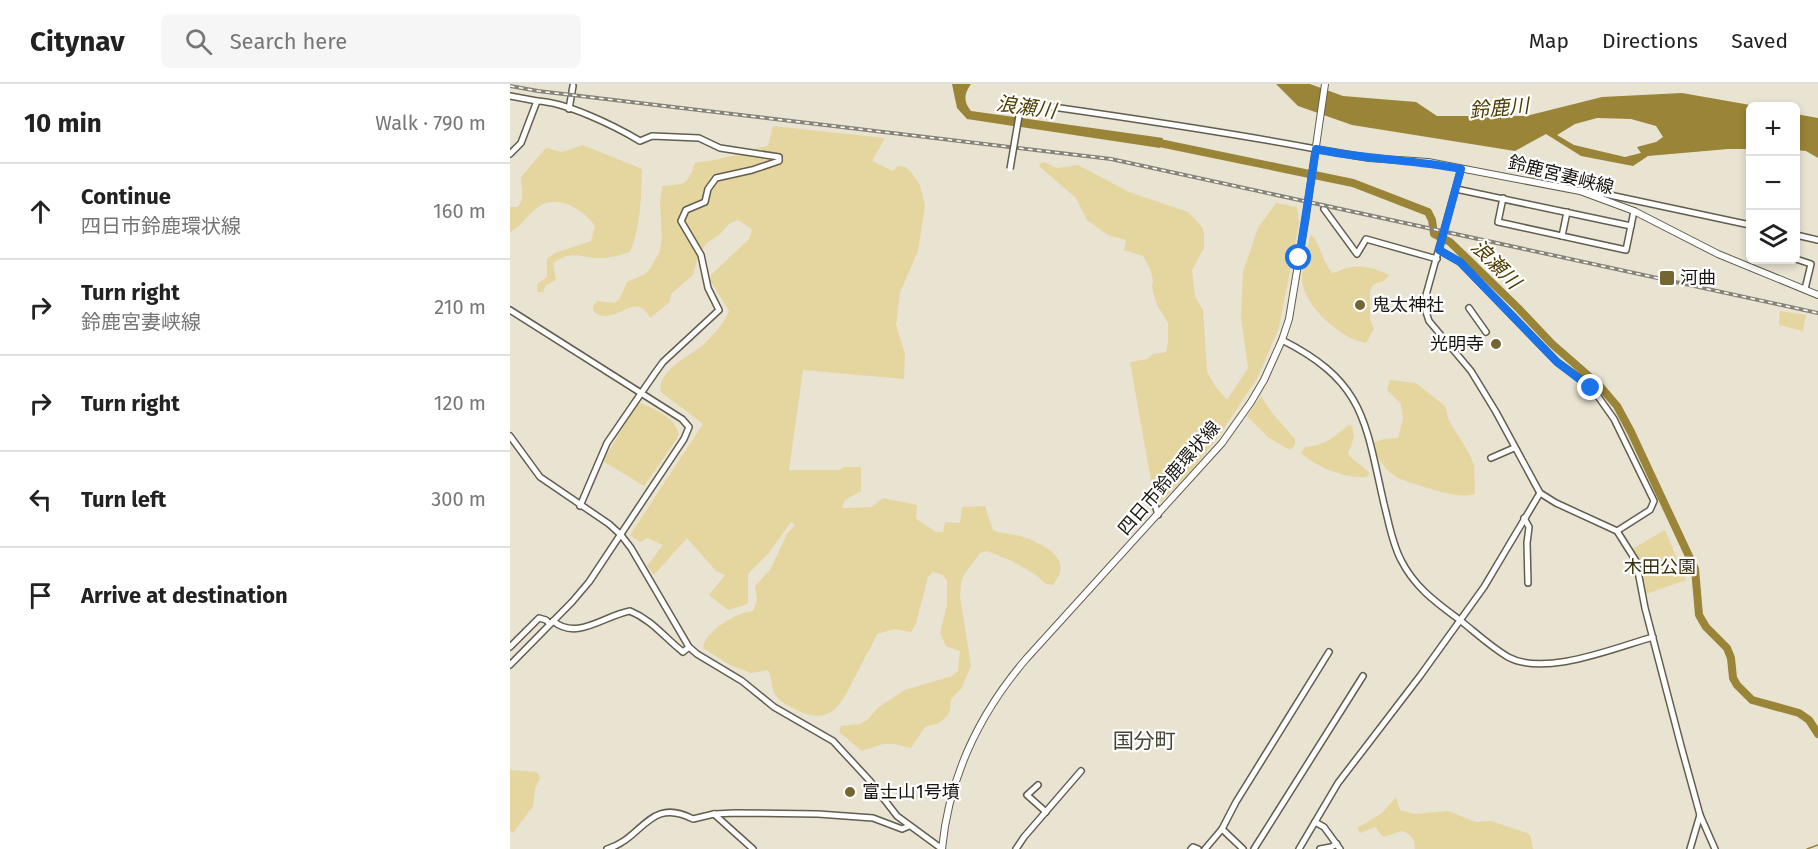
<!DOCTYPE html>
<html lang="en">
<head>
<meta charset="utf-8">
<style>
  body { margin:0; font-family:"Fira Sans","Noto Sans JP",sans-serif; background:#f6f6f6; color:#222 }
  .controls { position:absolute; right:18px; top:18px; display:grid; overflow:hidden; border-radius:9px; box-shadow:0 3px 9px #0003 }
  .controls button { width:54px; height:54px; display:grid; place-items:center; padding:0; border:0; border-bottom:2px solid #e0e0e0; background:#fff; color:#222; font:30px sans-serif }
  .stop { position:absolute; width:18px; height:18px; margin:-14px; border:4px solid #1a73e8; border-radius:50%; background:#fff }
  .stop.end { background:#1a73e8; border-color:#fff; box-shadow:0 2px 6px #0008 }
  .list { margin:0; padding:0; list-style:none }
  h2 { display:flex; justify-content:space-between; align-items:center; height:78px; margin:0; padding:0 24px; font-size:26px }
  h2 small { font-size:20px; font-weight:400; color:#767676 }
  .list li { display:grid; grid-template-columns:39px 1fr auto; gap:18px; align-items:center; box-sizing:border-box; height:96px; padding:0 24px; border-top:2px solid #e0e0e0 }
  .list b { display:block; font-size:22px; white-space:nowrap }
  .list p { margin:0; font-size:20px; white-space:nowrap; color:#767676 }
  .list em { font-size:20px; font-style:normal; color:#767676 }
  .icon { flex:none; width:33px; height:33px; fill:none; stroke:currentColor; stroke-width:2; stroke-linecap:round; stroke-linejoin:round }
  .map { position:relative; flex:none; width:1308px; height:765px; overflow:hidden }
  header { display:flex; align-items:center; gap:36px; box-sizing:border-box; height:84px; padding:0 30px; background:#fff; border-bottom:2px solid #e0e0e0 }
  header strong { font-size:28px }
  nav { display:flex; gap:33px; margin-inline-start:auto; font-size:21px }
  .search { width:420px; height:54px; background:#f6f6f6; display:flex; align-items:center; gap:15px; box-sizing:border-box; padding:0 21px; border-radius:9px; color:#767676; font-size:22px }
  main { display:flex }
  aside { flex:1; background:#fff }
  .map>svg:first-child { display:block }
</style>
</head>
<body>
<header>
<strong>Citynav</strong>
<div class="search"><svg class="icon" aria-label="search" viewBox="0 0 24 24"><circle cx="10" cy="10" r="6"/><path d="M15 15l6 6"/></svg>Search here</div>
<nav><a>Map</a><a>Directions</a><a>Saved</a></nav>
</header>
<main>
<aside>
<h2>10 min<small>Walk · 790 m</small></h2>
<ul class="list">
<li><svg class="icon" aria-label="ahead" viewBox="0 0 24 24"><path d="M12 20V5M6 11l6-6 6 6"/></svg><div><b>Continue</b><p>四日市鈴鹿環状線</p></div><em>160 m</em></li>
<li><svg class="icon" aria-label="right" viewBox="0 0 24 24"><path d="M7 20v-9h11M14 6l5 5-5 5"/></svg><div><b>Turn right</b><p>鈴鹿宮妻峡線</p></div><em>210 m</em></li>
<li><svg class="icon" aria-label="right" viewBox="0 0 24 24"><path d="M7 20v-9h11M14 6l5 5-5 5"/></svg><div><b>Turn right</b></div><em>120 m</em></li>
<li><svg class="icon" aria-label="left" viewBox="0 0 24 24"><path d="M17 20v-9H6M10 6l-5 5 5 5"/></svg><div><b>Turn left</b></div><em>300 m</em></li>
<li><svg class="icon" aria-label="arrive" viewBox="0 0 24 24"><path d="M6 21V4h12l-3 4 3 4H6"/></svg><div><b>Arrive at destination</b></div></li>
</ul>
</aside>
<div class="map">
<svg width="1308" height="765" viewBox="0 0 1308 765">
  <rect width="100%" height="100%" fill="#e9e3d2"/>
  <g fill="#e5d59f">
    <path d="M263,42L375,54L362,77L383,87L388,82L395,83L401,88L410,101L415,122L408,167L390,208L386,241L395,270L394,295L293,286L279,386H330L333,383H351V407L335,416L332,424L362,423L373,414L407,421L406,434L408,436L426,448H433L435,438L450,439L452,423L475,422L483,446C491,450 498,449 506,451C521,455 555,467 550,488C549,492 546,497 543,501L536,500L526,491L502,477L477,467L470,469L453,492L451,499L450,513L461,582L451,605L441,615L440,626L437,632L429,639L415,643L401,664L384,660H373L352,667L329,648L331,642L350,640L357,636L369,623L395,606L442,592L448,587L450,567L436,562L430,549L437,521V497L433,491L423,488L418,493L406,539L401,548L384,545L367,550C362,562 354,574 348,587C334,613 325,644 289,627C281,623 272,619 266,612C260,603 263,595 258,586L241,589L220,581L193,564C195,547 227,528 243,527L247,516L245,502L260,486L277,450L285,441L281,438L258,470L238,490V519L235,521L218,526L199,511L215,491L206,487L177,454L144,491L137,482L153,461L137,454L130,458L120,451L193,340L151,308C146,287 180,272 193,261C203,251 214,240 219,227L200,196L201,191L239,155L242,145L228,136L219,140L209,151L198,158L189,169L183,191L161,210L160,218L140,234C125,204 106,244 84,228L83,222L87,217L105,219L110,214L117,198L135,190L140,185L150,167L152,153L150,120L152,102C175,100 177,102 185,79C191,77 198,78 204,76C222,72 223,70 242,72L244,65L258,62Z"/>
    <path d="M73,61L132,85C131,114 131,141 120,168C110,171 102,174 91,174C71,174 62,165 43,179L46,196L36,201L33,208H28L27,200L37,193V175L45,169L81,157L85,142C74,126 48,109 28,123C18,130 11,143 0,148V123H7C16,116 11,103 11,93L36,64L52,68Z"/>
    <path d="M534,78L547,84L568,81L619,108L678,128L692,143L694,150V164L682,186L685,213L693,226L697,288L705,302L717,316L738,284L731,233L733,188L748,144L766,119L787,123L789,140L769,243L748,293L706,356L681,387L649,420L645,419L620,278L637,275L643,270L656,268L658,259V239L647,221L642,204L643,196L640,185L633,172L614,166L616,156L598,151L577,136L566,114L529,82L531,79Z"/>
    <path d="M801,150C811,161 812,177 822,189C828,188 831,186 836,184C852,180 865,184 879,191L874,197L864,200L860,206V235L864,245L856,259C832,256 793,221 792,196C792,180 797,165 801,150Z"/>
    <path d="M1270,227L1296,231L1293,247L1269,241Z"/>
    <path d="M880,296L906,299L935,322L939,337L959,369L964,381L965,410C945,416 910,401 890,395C876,388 868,375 862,362L863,359L874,355L888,354L893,335L891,320L877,306Z"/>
    <path d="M751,312L762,329L785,355V361L780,366L759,354L737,332Z"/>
    <path d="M130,319C144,324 171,337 168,353L134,402L93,377L127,320Z"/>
    <path d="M839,341L842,342L844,353L838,370C844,378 853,381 859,389L857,393C836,395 806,383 791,369L795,363C814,362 824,353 839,341Z"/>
    <path d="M1155,446L1176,496L1136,510L1128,476L1122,465Z"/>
    <path d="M0,686L27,688L30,694L25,705L23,722L3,749L0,746Z"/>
    <path d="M886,713L890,726L905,730L938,727L966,738L981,737L1017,749L1020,751L1023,765H905C905,754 901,751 892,747L873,753L865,743L850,749L847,744L872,729Z"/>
  </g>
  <g fill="#9a8437" fill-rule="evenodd">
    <path d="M442,0H461C454,10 453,17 461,27L653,54L650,64L457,35L447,24Z"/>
    <path d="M766,0H800L833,12L906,18L927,32H1016L1092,13L1172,9L1246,22H1240V65H1218L1138,72L1123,82L1071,72L1036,50L1005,67L842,41L788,22ZM1087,34L1121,35L1146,42L1153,53L1146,58L1127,63L1131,69L1115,73L1064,61L1047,51L1065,40Z"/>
    <path d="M1286,30L1308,34V74L1296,67L1286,66Z"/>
  </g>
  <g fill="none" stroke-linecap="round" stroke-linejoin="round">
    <path stroke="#9a8437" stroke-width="1.5" d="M1297,765L1308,761"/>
    <path stroke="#9a8437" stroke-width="8" d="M640,57L843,99L918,128L922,136L924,150L940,158L1008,224L1042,260L1089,301L1107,322L1121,348L1185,485L1189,531L1196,543L1217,564L1221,574L1223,594L1227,601L1242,616L1289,629L1299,636L1308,650"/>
    <defs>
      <g id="minor">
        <path d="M0,12L27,17L11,59L0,70"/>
        <path d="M27,17C56,18 105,42 130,57L142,52L189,54L210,64L269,73V77L242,86L206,94L198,105L195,118L176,126L171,137L191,171L198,204L209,226L153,278L145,289L97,359L70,422"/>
        <path d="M515,24L522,22H536C627,35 716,48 806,65"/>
        <path d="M59,25L63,2"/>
        <path d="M951,85L916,211V228L919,237L961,287L986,328L1030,409L1046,419L1107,447L1126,477L1135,524L1171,662L1190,731L1205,765"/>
        <path d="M946,105L1121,142"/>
        <path d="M1077,108L1095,110L1240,141"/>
        <path d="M993,114L988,138L1116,166L1124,127"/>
        <path d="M814,125L847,170L856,155L927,175"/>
        <path d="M1286,151L1308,156"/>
        <path d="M1052,152L1057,128"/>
        <path d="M929,166L950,178L1047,278L1075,298L1087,311L1104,335L1144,417L1140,426L1107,447"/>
        <path d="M1286,175L1301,180L1295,205"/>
        <path d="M959,224L976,248"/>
        <path d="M0,226L172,335L179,343L174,355L79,498L62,518L0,581"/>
        <path d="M772,256C855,298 855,337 874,420C879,439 882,459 891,476C905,504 927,519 951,537C966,549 981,563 998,573C1035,593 1104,564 1143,553"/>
        <path d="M0,352L30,393L99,440L111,451L121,464L179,563L187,570L232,597L264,623L323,657L360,697L387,732L432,765"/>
        <path d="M981,374L1004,364"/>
        <path d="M644,417L648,431"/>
        <path d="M1014,434L1019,443L1017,459L1018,499"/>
        <path d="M43,537C67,557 93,532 120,527C142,536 155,554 173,568L179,563"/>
        <path d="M0,563L29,534L36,536L40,540"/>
        <path d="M528,701L517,711L536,728"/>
        <path d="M204,730L243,765"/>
        <path d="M805,738L814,743L830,765"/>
        <path d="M712,745L733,765"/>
        <path d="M97,765C133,755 139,712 183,735L204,730L225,729L308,730L363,734L392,745L399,742"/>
        <path d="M506,765L514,753L571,687"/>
        <path d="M681,765L683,763L688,765"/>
        <path d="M695,765L712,745L726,718L819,568"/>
        <path d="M744,765L853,592"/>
        <path d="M789,765L828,699L910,592L974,503L1030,409"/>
        <path d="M810,765L821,763L827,760"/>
        <path d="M1180,765L1190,731"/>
      </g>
      <g id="major">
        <path d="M806,65L859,74L918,78L1070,107L1124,127L1208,170L1308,211"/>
        <path d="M804,76L815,0"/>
        <path d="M432,765C439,693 469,630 516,575L712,359L741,318L754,296L772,256L779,235L796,132"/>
      </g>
    </defs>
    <use href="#minor" stroke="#625d4e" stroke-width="8"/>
    <use href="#major" stroke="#625d4e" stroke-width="8"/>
    <use href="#minor" stroke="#fff" stroke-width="5"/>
    <use href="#major" stroke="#fff" stroke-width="6"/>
    <defs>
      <path id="rail" d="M0,2L28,7L601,75L1308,229"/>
    </defs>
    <use href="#rail" stroke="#888378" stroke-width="4"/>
    <use href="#rail" stroke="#fff" stroke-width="1.5" stroke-dasharray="4.5" stroke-linecap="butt"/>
    <defs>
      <path id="minor-bridge" d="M500,85L509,32L515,24"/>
      <path id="major-bridge" d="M796,132L804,76"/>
    </defs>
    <use href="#minor-bridge" stroke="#625d4e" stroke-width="8" stroke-linecap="butt"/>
    <use href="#major-bridge" stroke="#625d4e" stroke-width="8" stroke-linecap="butt"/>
    <use href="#minor-bridge" stroke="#fff" stroke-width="5"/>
    <use href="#major-bridge" stroke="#fff" stroke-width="6"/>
  </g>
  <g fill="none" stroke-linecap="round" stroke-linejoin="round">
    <path stroke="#1a73e8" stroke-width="8" d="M789,174L806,65C854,76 903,75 951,85L929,166L950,178L1047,278L1081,304"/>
  </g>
  <g fill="#756533" stroke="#fff" stroke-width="2">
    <rect x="1149" y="186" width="16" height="16" rx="3"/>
    <circle cx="850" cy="221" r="6"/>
    <circle cx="986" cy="260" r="6"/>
    <circle cx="340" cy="708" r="6"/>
  </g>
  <g text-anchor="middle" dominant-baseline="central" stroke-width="4.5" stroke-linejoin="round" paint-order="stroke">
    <g font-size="18" fill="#181610" stroke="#fff">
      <text transform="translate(1051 91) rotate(14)">鈴鹿宮妻峡線</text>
      <text transform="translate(659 394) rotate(-49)">四日市鈴鹿環状線</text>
    </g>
    <g font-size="18" fill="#181610" stroke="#fff" text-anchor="start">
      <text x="1170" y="194">河曲</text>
      <text x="862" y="221">鬼太神社</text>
      <text x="974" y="260" text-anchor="end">光明寺</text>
      <text x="352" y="708">富士山1号墳</text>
    </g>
    <g font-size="18" fill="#382f0c" stroke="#fff">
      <text x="1150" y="483">木田公園</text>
    </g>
    <g font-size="20" font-style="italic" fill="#4e3e00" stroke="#fff">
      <text transform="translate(516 23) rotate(8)">浪瀬川</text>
      <text transform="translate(989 24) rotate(-5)">鈴鹿川</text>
      <text transform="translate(986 180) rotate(45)">浪瀬川</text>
    </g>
    <g font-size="21" fill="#474334" stroke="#fff">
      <text x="634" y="657">国分町</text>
    </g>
  </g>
</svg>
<div class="controls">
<button>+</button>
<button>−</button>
<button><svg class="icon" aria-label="layers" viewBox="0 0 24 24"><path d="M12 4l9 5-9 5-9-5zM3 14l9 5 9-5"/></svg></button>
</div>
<div class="stop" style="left:789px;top:174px"></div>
<div class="stop end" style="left:1081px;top:304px"></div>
</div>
</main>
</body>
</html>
